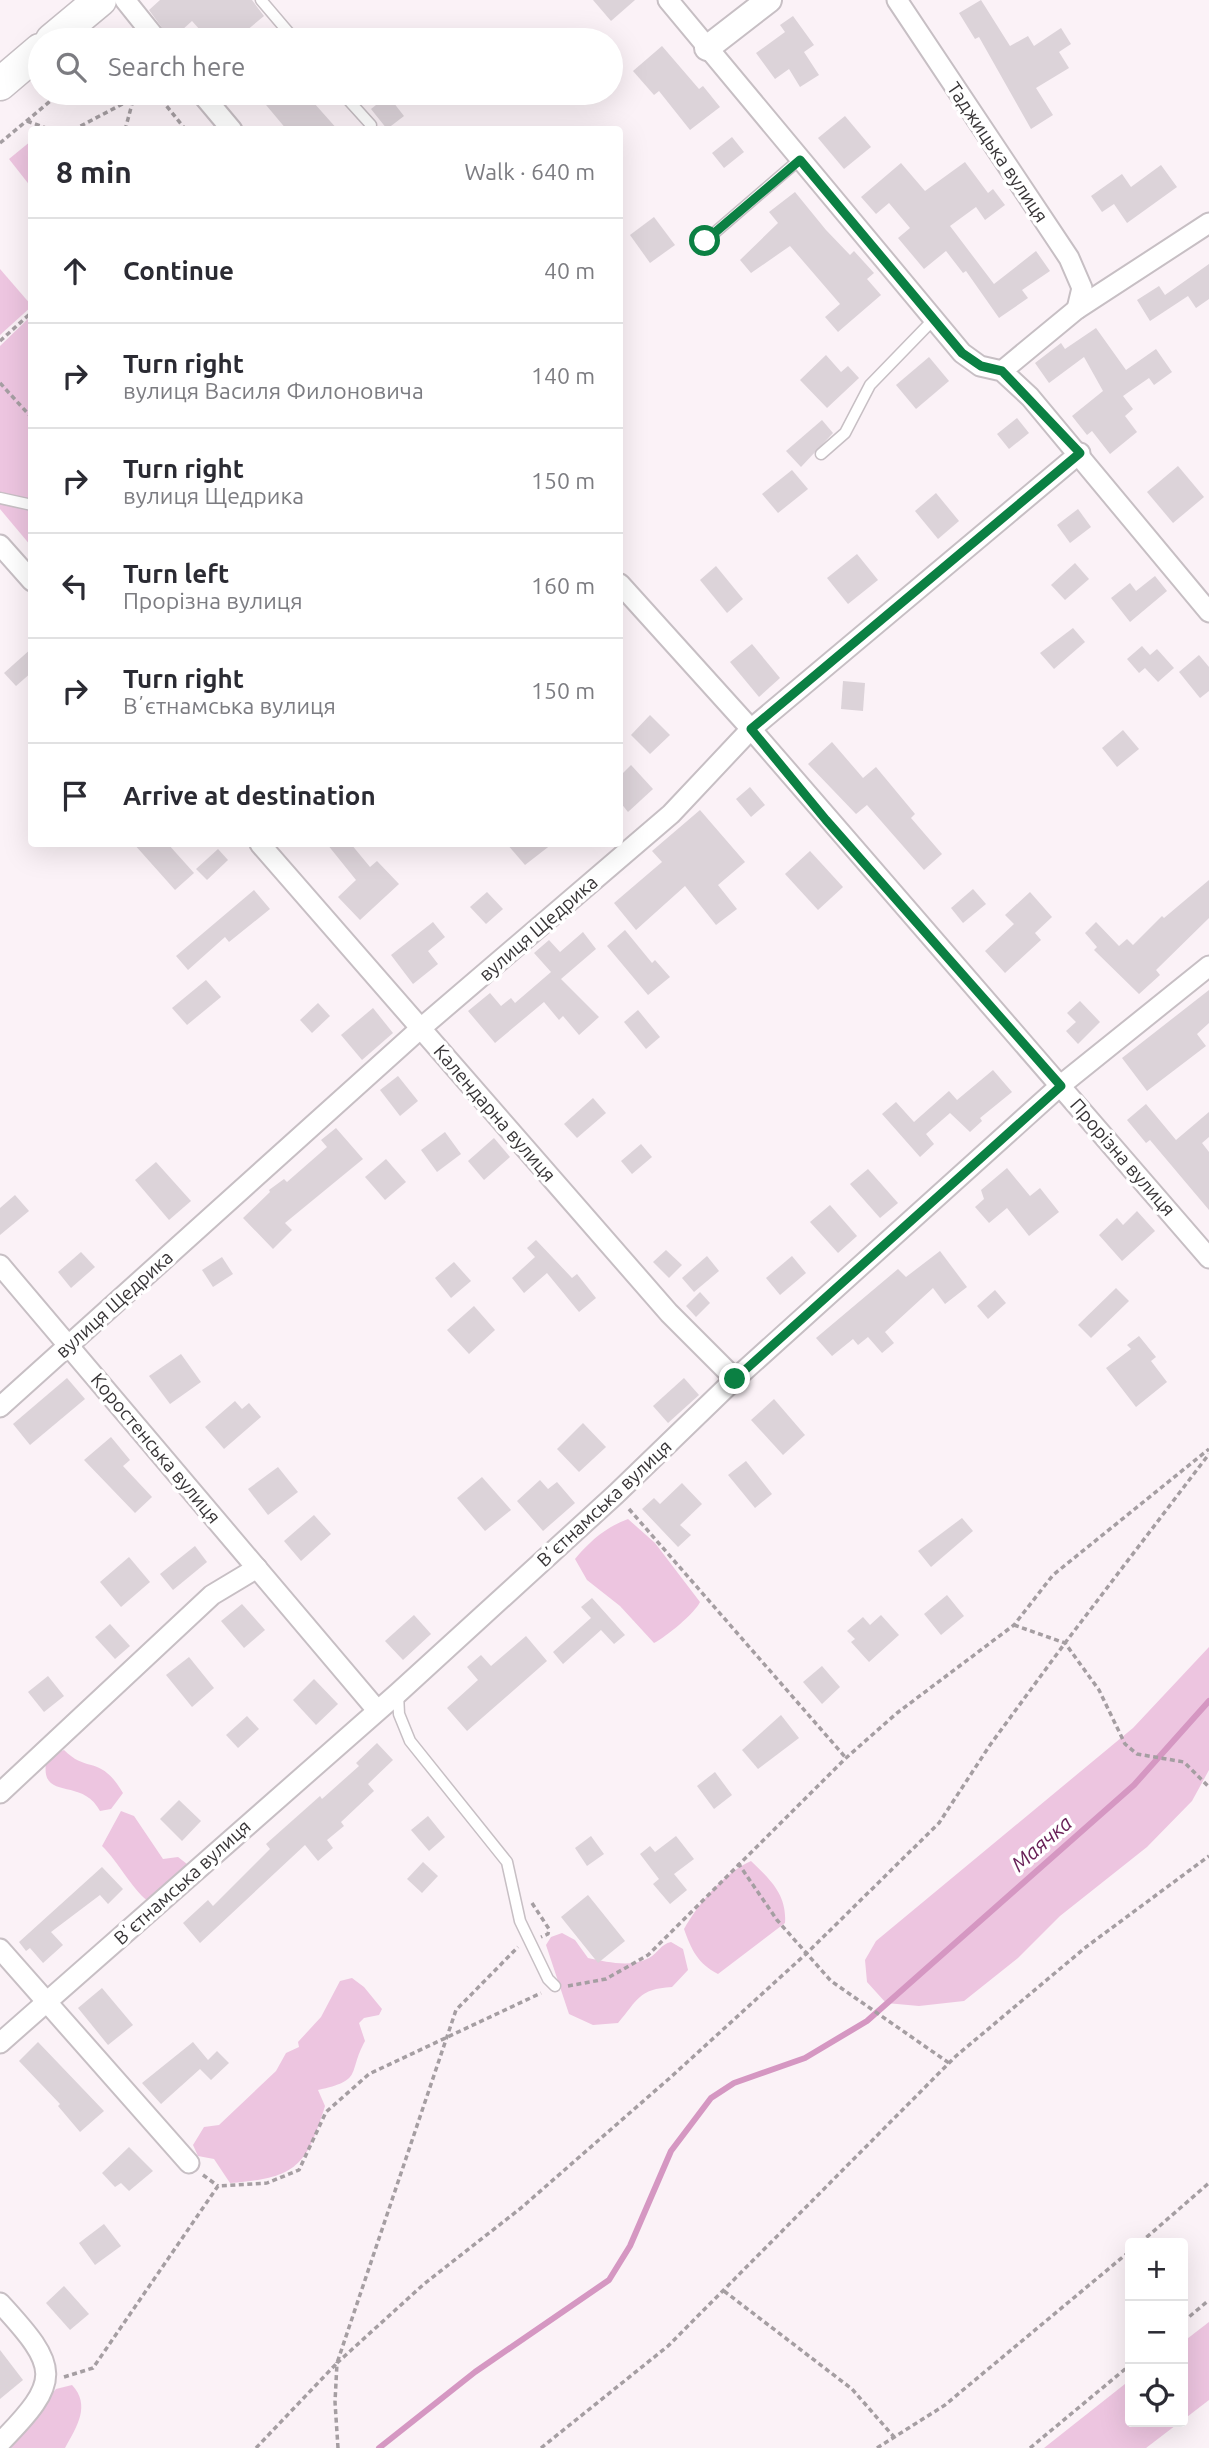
<!DOCTYPE html>
<html lang="en">
<head>
<meta charset="utf-8">
<style>
  body { margin:0; font-family:Ubuntu,sans-serif; background:#f2f2f3; color:#2b2b33 }
  .controls { position:absolute; right:21px; bottom:21px; display:grid; overflow:hidden; border-radius:7px; box-shadow:0 7px 28px #0002 }
  .controls button { width:63px; height:63px; display:grid; place-items:center; padding:0; border:0; border-bottom:2px solid #e1e1e2; background:#fff; color:#2b2b33; font:35px sans-serif }
  .stop { position:absolute; width:21px; height:21px; margin:-16px; border:5px solid #0b8043; border-radius:50%; background:#fff }
  .stop.end { background:#0b8043; border-color:#fff; box-shadow:0 2px 7px #0008 }
  .list { margin:0; padding:0; list-style:none }
  h2 { display:flex; justify-content:space-between; align-items:center; height:91px; margin:0; padding:0 28px; font-size:30px }
  h2 small { font-size:23px; font-weight:400; color:#7c7c81 }
  .list li { display:grid; grid-template-columns:46px 1fr auto; gap:21px; align-items:center; box-sizing:border-box; height:105px; padding:0 28px; border-top:2px solid #e1e1e2 }
  .list b { display:block; font-size:26px; white-space:nowrap }
  .list p { margin:0; font-size:23px; white-space:nowrap; color:#7c7c81 }
  .list em { font-size:23px; font-style:normal; color:#7c7c81 }
  .icon { flex:none; width:38px; height:38px; fill:none; stroke:currentColor; stroke-width:2; stroke-linecap:round; stroke-linejoin:round }
  .map { position:relative; flex:none; width:1209px; height:2448px; overflow:hidden }
  .search { position:absolute; background:#fff; box-shadow:0 7px 28px #0002; left:28px; top:28px; width:595px; height:77px; display:flex; align-items:center; gap:18px; box-sizing:border-box; padding:0 24px; border-radius:38px; color:#7c7c81; font-size:26px }
  .panel { position:absolute; background:#fff; box-shadow:0 7px 28px #0002; left:28px; top:126px; width:595px; height:721px; border-radius:7px }
  .map>svg:first-child { display:block }
</style>
</head>
<body>
<div class="map">
<svg width="1209" height="2448" viewBox="0 0 1209 2448">
  <rect width="100%" height="100%" fill="#fbf2f7"/>
  <g fill="#edc5e0">
    <path d="M31,141V187L9,159Z"/>
    <path d="M0,269L32,306L0,335Z"/>
    <path d="M31,316V546L0,509V346Z"/>
    <path d="M628,1519L655,1543L700,1602C695,1613 666,1637 654,1643L620,1606L587,1580L575,1559C590,1541 606,1527 628,1519Z"/>
    <path d="M1209,1647V1770L1192,1801L1147,1847L1060,1916L1018,1958L964,2001L919,2006L886,2003L867,1982L865,1960L876,1941L1133,1728Z"/>
    <path d="M64,1750C88,1774 100,1754 123,1793L111,1809L100,1811C81,1775 37,1804 47,1757Z"/>
    <path d="M121,1811L134,1816L163,1859L178,1857L187,1864L181,1876L150,1902C135,1894 118,1861 102,1846Z"/>
    <path d="M751,1861C771,1880 787,1895 785,1923L718,1974C698,1964 691,1949 684,1929C698,1904 724,1873 751,1861Z"/>
    <path d="M562,1933L575,1940L588,1958C608,1962 630,1968 649,1958C658,1953 661,1944 671,1942L683,1949L688,1970L672,1987C638,1989 638,2000 618,2023L593,2025L569,2014L546,1945L551,1937Z"/>
    <path d="M352,1978L364,1987L382,2009L379,2015L364,2018L359,2023L365,2041C347,2074 364,2080 318,2090L325,2106C306,2168 295,2178 230,2183L214,2159L198,2156L193,2145L204,2127L219,2125L276,2071L286,2053L299,2047L298,2042L321,2017L340,1981Z"/>
    <path d="M1209,2322V2400L1183,2420V2342Z"/>
    <path d="M1130,2380V2422H1180L1146,2448H1044Z"/>
    <path d="M72,2385C91,2405 77,2427 65,2448H11L14,2439L56,2389Z"/>
  </g>
  <g fill="none" stroke-linecap="round" stroke-linejoin="round">
    <path stroke="#d597c2" stroke-width="6" d="M379,2448L475,2372L609,2280L630,2246L671,2151L711,2098L734,2083L805,2058L867,2021L1134,1785L1209,1701"/>
  </g>
  <g fill="#dcd3d9">
    <path d="M160,0H252L264,16L246,31L254,40H209L192,21L181,31L178,28L168,36L149,10Z"/>
    <path d="M593,0H635L611,21Z"/>
    <path d="M981,0L1010,46L1028,36L1034,46L1061,28L1071,44L1059,52L1069,68L1036,88L1053,115L1031,129L979,37L975,39L959,13Z"/>
    <path d="M793,16L814,45L804,52L819,75L800,87L789,69L775,79L756,53L785,32L780,25Z"/>
    <path d="M662,46L699,89L703,86L720,107L690,130L659,91L654,95L633,71Z"/>
    <path d="M256,93H326L314,103L338,130H287Z"/>
    <path d="M366,93H386L404,116L387,129L371,109L376,105Z"/>
    <path d="M845,116L871,147L844,169L818,138Z"/>
    <path d="M732,137L744,152L724,168L712,153Z"/>
    <path d="M965,162L988,193L993,189L1005,205L985,220L976,207L950,226L994,284L1036,251L1050,271L1022,290L1028,298L999,318L966,271L963,273L946,251L924,269L898,238L910,228L889,203L876,214L861,197L901,163L925,191Z"/>
    <path d="M1161,165L1177,187L1127,223L1114,204L1102,212L1091,196L1122,174L1131,187Z"/>
    <path d="M795,192L826,230L850,255L854,251L874,273L867,279L881,295L838,332L825,317L840,304L790,246L751,273L740,260L778,223L769,212Z"/>
    <path d="M654,217L675,245L650,263L630,235Z"/>
    <path d="M1209,264V299L1196,308L1188,296L1150,321L1137,300L1159,286L1165,295Z"/>
    <path d="M1096,328L1126,370L1156,349L1172,372L1154,385L1149,378L1123,396L1133,409L1125,416L1137,432L1110,454L1092,431L1087,435L1072,416L1103,391L1084,357L1049,383L1035,363L1061,343L1065,349Z"/>
    <path d="M826,355L841,372L848,366L859,378L827,408L800,380Z"/>
    <path d="M929,357L949,381L916,409L896,385Z"/>
    <path d="M1017,418L1029,433L1009,449L997,434Z"/>
    <path d="M822,420L833,433L801,467L786,451Z"/>
    <path d="M1178,466L1204,497L1173,523L1147,492Z"/>
    <path d="M792,470L808,489L778,513L762,494Z"/>
    <path d="M936,493L959,521L938,539L915,511Z"/>
    <path d="M1078,509L1091,527L1070,543L1057,525Z"/>
    <path d="M857,554L878,580L848,604L827,578Z"/>
    <path d="M1075,563L1089,579L1065,600L1051,585Z"/>
    <path d="M716,566L743,599L727,613L700,580Z"/>
    <path d="M1155,576L1167,591L1130,622L1111,598L1130,583L1136,591Z"/>
    <path d="M1073,628L1085,642L1054,669L1040,653Z"/>
    <path d="M752,644L780,678L759,697L730,662Z"/>
    <path d="M1142,646L1150,655L1157,649L1174,668L1158,682L1145,668L1139,673L1127,659Z"/>
    <path d="M32,648V672L16,686L4,673Z"/>
    <path d="M1199,655L1209,667V691L1200,698L1179,672Z"/>
    <path d="M843,681L865,683L863,711L841,709Z"/>
    <path d="M650,715L670,735L650,754L631,735Z"/>
    <path d="M1123,730L1139,749L1117,767L1102,748Z"/>
    <path d="M832,742L863,778L876,767L915,814L911,818L942,854L924,870L867,805L856,814L808,764Z"/>
    <path d="M631,765L653,789L628,812L620,802V776Z"/>
    <path d="M750,787L765,805L751,817L736,799Z"/>
    <path d="M700,810L745,862L718,885L737,909L716,925L685,886L636,930L614,903L662,862L652,851Z"/>
    <path d="M134,844H168L194,873L175,890Z"/>
    <path d="M327,844H351L370,867L377,861L399,884L360,920L338,897L356,880Z"/>
    <path d="M507,844H552L525,865Z"/>
    <path d="M218,849L228,860L207,880L196,869Z"/>
    <path d="M810,851L843,887L818,910L785,874Z"/>
    <path d="M1209,880V918L1156,970L1160,975L1139,994L1094,950L1097,947L1085,933L1096,922L1119,946L1127,939L1133,945L1162,916L1164,918Z"/>
    <path d="M973,889L986,904L963,923L951,908Z"/>
    <path d="M254,890L270,909L229,942L225,937L188,970L176,956Z"/>
    <path d="M487,892L503,909L486,924L470,907Z"/>
    <path d="M1030,892L1052,917L1035,933L1041,940L1005,973L985,951L1014,924L1005,915Z"/>
    <path d="M433,922L445,937L428,951L438,964L413,984L391,955Z"/>
    <path d="M625,930L652,963L655,960L670,977L648,995L607,946Z"/>
    <path d="M583,932L596,949L561,979L599,1017L579,1035L563,1016L559,1020L544,1002L495,1043L468,1011L490,993L501,1006L511,998L515,1003L551,972L534,953L549,940L560,952Z"/>
    <path d="M206,980L221,997L187,1025L172,1008Z"/>
    <path d="M1209,990V1023L1197,1034L1206,1046L1147,1091L1122,1058Z"/>
    <path d="M1080,1001L1100,1022L1078,1044L1066,1031L1076,1022L1067,1013Z"/>
    <path d="M318,1003L330,1016L312,1033L300,1020Z"/>
    <path d="M373,1008L393,1033L362,1060L341,1035Z"/>
    <path d="M638,1010L660,1037L646,1049L624,1022Z"/>
    <path d="M993,1070L1012,1092L980,1118L982,1121L970,1132L950,1113L926,1134L934,1144L920,1157L882,1114L896,1102L914,1122L949,1091L957,1100Z"/>
    <path d="M398,1076L418,1101L400,1116L380,1090Z"/>
    <path d="M593,1098L606,1113L577,1138L564,1124Z"/>
    <path d="M1146,1104L1176,1140L1209,1112V1137L1202,1143L1209,1152V1210L1150,1140L1146,1143L1127,1120Z"/>
    <path d="M336,1128L363,1159L285,1223L292,1230L273,1249L243,1218L270,1192L269,1190L284,1179L287,1182L327,1147L321,1140Z"/>
    <path d="M445,1132L461,1154L437,1172L421,1150Z"/>
    <path d="M494,1138L510,1157L484,1180L468,1161Z"/>
    <path d="M641,1144L652,1157L632,1174L621,1161Z"/>
    <path d="M386,1159L406,1182L385,1200L365,1177Z"/>
    <path d="M156,1162L191,1201L169,1220L135,1180Z"/>
    <path d="M1007,1168L1030,1196L1040,1188L1059,1212L1029,1236L1007,1208L989,1223L975,1207L984,1199L981,1190Z"/>
    <path d="M868,1169L898,1203L880,1218L850,1184Z"/>
    <path d="M15,1195L29,1211L0,1235V1208Z"/>
    <path d="M830,1205L857,1236L838,1253L810,1222Z"/>
    <path d="M1137,1211L1155,1231L1122,1261L1099,1235L1117,1218L1123,1225Z"/>
    <path d="M536,1240L572,1278L577,1274L596,1298L579,1312L547,1273L524,1293L512,1278L535,1257L527,1248Z"/>
    <path d="M666,1250L682,1265L669,1278L653,1262Z"/>
    <path d="M940,1251L967,1287L945,1304L933,1288L885,1332L894,1343L882,1353L868,1337L858,1345L853,1339L832,1356L816,1338L898,1269L906,1277Z"/>
    <path d="M81,1252L95,1267L71,1288L58,1272Z"/>
    <path d="M707,1256L719,1271L694,1292L682,1278Z"/>
    <path d="M792,1256L806,1273L780,1295L766,1278Z"/>
    <path d="M222,1257L233,1274L213,1287L202,1270Z"/>
    <path d="M454,1262L471,1281L451,1298L435,1278Z"/>
    <path d="M1116,1288L1129,1301L1091,1338L1078,1325Z"/>
    <path d="M995,1290L1006,1303L988,1319L977,1306Z"/>
    <path d="M700,1292L710,1303L696,1317L686,1306Z"/>
    <path d="M474,1306L495,1330L469,1354L447,1330Z"/>
    <path d="M1139,1336L1156,1357L1151,1361L1167,1382L1136,1407L1106,1368L1131,1349L1127,1345Z"/>
    <path d="M181,1354L201,1382L170,1404L149,1376Z"/>
    <path d="M67,1378L85,1399L30,1445L13,1424Z"/>
    <path d="M684,1378L699,1395L668,1423L653,1406Z"/>
    <path d="M774,1399L805,1435L783,1455L751,1420Z"/>
    <path d="M235,1401L242,1409L249,1403L261,1417L224,1449L205,1427Z"/>
    <path d="M583,1423L606,1447L579,1472L557,1449Z"/>
    <path d="M111,1437L130,1460L123,1466L152,1497L135,1513L84,1460Z"/>
    <path d="M746,1461L772,1494L755,1508L728,1475Z"/>
    <path d="M278,1467L298,1492L268,1515L248,1489Z"/>
    <path d="M482,1477L511,1510L485,1531L457,1498Z"/>
    <path d="M540,1480L548,1489L557,1482L575,1503L543,1531L517,1501Z"/>
    <path d="M682,1483L702,1504L680,1525L691,1535L678,1547L642,1509L654,1498L660,1504Z"/>
    <path d="M314,1515L331,1534L301,1561L284,1541Z"/>
    <path d="M962,1518L973,1531L931,1567L918,1551Z"/>
    <path d="M195,1546L207,1562L173,1590L160,1574Z"/>
    <path d="M129,1557L150,1582L121,1607L100,1582Z"/>
    <path d="M947,1595L964,1616L941,1635L924,1614Z"/>
    <path d="M592,1598L625,1635L614,1644L601,1630L563,1664L553,1652L591,1618L581,1607Z"/>
    <path d="M242,1604L265,1630L244,1648L221,1621Z"/>
    <path d="M414,1615L431,1634L403,1660L385,1641Z"/>
    <path d="M881,1615L899,1635L869,1662L851,1642L855,1639L847,1631L863,1617L870,1625Z"/>
    <path d="M110,1624L130,1646L115,1659L95,1637Z"/>
    <path d="M526,1636L547,1661L467,1731L447,1708L478,1680L467,1667L481,1655L491,1666Z"/>
    <path d="M189,1657L214,1688L192,1707L166,1675Z"/>
    <path d="M822,1666L840,1687L822,1704L803,1682Z"/>
    <path d="M48,1676L64,1696L44,1712L28,1692Z"/>
    <path d="M314,1679L338,1704L316,1725L293,1700Z"/>
    <path d="M781,1715L799,1738L758,1769L742,1750Z"/>
    <path d="M247,1716L259,1729L238,1748L226,1735Z"/>
    <path d="M377,1743L393,1760L368,1784L374,1791L341,1822L344,1826L327,1840L333,1848L318,1861L305,1845L200,1943L183,1923L208,1900L213,1906L270,1849L266,1844L320,1796L322,1799L359,1766L356,1763Z"/>
    <path d="M715,1772L732,1795L714,1809L697,1786Z"/>
    <path d="M179,1800L201,1821L182,1841L160,1819Z"/>
    <path d="M428,1816L445,1837L429,1851L411,1830Z"/>
    <path d="M591,1836L604,1854L587,1866L575,1848Z"/>
    <path d="M676,1836L694,1859L674,1874L687,1890L670,1904L653,1884L659,1879L640,1854L650,1846L655,1852Z"/>
    <path d="M423,1862L438,1876L422,1893L407,1879Z"/>
    <path d="M102,1867L123,1889L108,1904L100,1895L51,1932L63,1945L43,1963L30,1948L26,1951L19,1942Z"/>
    <path d="M588,1895L625,1941L598,1963L561,1917Z"/>
    <path d="M102,1988L133,2025L108,2045L78,2008Z"/>
    <path d="M38,2042L104,2111L80,2132L58,2106L60,2104L19,2061Z"/>
    <path d="M193,2042L208,2060L217,2051L229,2063L211,2080L200,2069L161,2104L142,2083Z"/>
    <path d="M129,2147L153,2171L129,2191L121,2183L115,2187L102,2173Z"/>
    <path d="M104,2224L121,2246L95,2265L79,2243Z"/>
    <path d="M64,2286L89,2314L70,2330L46,2303Z"/>
    <path d="M0,2350L23,2380L0,2399Z"/>
  </g>
  <g fill="none" stroke-linecap="round" stroke-linejoin="round">
    <defs>
      <g id="service">
        <path d="M261,0L295,40"/>
        <path d="M342,93L371,125"/>
        <path d="M705,241L799,160"/>
        <path d="M821,454L845,433L870,385L934,319"/>
        <path d="M0,498L32,505"/>
        <path d="M398,1694L399,1714L410,1741L507,1862L520,1921L548,1979L555,1986"/>
      </g>
      <g id="minor">
        <path d="M125,0L157,40"/>
        <path d="M668,0L962,353L980,366L1002,371L1030,397L1209,612"/>
        <path d="M897,0L1069,258L1082,288L1077,309"/>
        <path d="M201,93L232,130"/>
        <path d="M1002,371L1077,309L1209,223"/>
        <path d="M0,545L32,581"/>
        <path d="M620,584L751,729L1209,1258"/>
        <path d="M260,844L669,1313L735,1379"/>
        <path d="M0,1265L377,1710"/>
        <path d="M0,1407L421,1028L671,814L751,729L1080,453"/>
        <path d="M0,1793L212,1595L257,1568"/>
        <path d="M0,1949L189,2163"/>
        <path d="M0,2043L398,1693L616,1494L735,1379L1061,1085L1209,966"/>
        <path d="M0,2303C60,2368 62,2380 0,2443"/>
      </g>
      <path id="tertiary" d="M707,48L769,0"/>
      <g id="primary">
        <path d="M52,40L100,0"/>
        <path d="M0,84L40,50"/>
      </g>
    </defs>
    <use href="#service" stroke="#c7bfc4" stroke-width="13"/>
    <use href="#minor" stroke="#c7bfc4" stroke-width="23"/>
    <use href="#tertiary" stroke="#c7bfc4" stroke-width="28"/>
    <use href="#primary" stroke="#c7bfc4" stroke-width="35"/>
    <g stroke="#a59ea2" stroke-width="3.5" stroke-dasharray="5 3.5" stroke-linecap="butt">
      <path d="M156,93L186,130"/>
      <path d="M27,121L51,130"/>
      <path d="M73,130L132,99"/>
      <path d="M125,130L135,93"/>
      <path d="M0,143L60,93"/>
      <path d="M0,341L32,312"/>
      <path d="M0,383L32,418"/>
      <path d="M629,1509L846,1758"/>
      <path d="M1014,1625L1065,1643L1099,1690L1125,1744L1137,1754L1184,1762L1209,1787"/>
      <path d="M738,1863L777,1920L831,1981L949,2063"/>
      <path d="M532,1903L549,1929L548,1934L541,1937"/>
      <path d="M568,1986L606,1979L648,1955L846,1758L897,1713L1014,1625L1053,1575L1209,1449"/>
      <path d="M203,2175L218,2186"/>
      <path d="M1140,2243L1209,2183"/>
      <path d="M724,2291L852,2389L894,2437"/>
      <path d="M1183,2322L1209,2300"/>
      <path d="M64,2377L93,2368L218,2186L267,2183L299,2170L326,2112L369,2074L541,1993"/>
      <path d="M256,2448L337,2363L456,2010L518,1947"/>
      <path d="M338,2448L335,2402L337,2363L424,2284L521,2208L672,2076L808,1952L939,1823L990,1745L1065,1643L1209,1454"/>
      <path d="M541,2448L668,2346L956,2056L1086,1947L1209,1856"/>
      <path d="M877,2448L945,2405L1130,2251"/>
      <path d="M1030,2448L1130,2365"/>
    </g>
    <use href="#service" stroke="#fff" stroke-width="10"/>
    <use href="#minor" stroke="#fff" stroke-width="19"/>
    <use href="#tertiary" stroke="#fff" stroke-width="24"/>
    <use href="#primary" stroke="#fff" stroke-width="32"/>
  </g>
  <g fill="none" stroke-linecap="round" stroke-linejoin="round">
    <path stroke="#0b8043" stroke-width="9" d="M705,241L800,160L962,353L981,366L1002,371L1080,453L751,729L826,820L1061,1086L735,1379"/>
  </g>
  <g text-anchor="middle" dominant-baseline="central" stroke-width="7" stroke-linejoin="round" paint-order="stroke">
    <g font-size="19" fill="#383537" stroke="#fff">
      <text transform="translate(998 152) rotate(56)">Таджицька вулиця</text>
      <text transform="translate(538 928) rotate(-41)">вулиця Щедрика</text>
      <text transform="translate(495 1113) rotate(49)">Календарна вулиця</text>
      <text transform="translate(1123 1157) rotate(49)">Прорізна вулиця</text>
      <text transform="translate(114 1304) rotate(-42)">вулиця Щедрика</text>
      <text transform="translate(156 1448) rotate(50)">Коростенська вулиця</text>
      <text transform="translate(604 1503) rotate(-43)">Вʼєтнамська вулиця</text>
      <text transform="translate(182 1882) rotate(-42)">Вʼєтнамська вулиця</text>
    </g>
    <g font-size="21" font-style="italic" fill="#692158" stroke="#fff">
      <text transform="translate(1041 1843) rotate(-41)">Маячка</text>
    </g>
  </g>
</svg>
<div class="controls">
<button>+</button>
<button>−</button>
<button><svg class="icon" aria-label="locate" viewBox="0 0 24 24"><circle cx="12" cy="12" r="6"/><path d="M12 2v4M12 18v4M2 12h4M18 12h4"/></svg></button>
</div>
<div class="stop" style="left:705px;top:241px"></div>
<div class="stop end" style="left:735px;top:1379px"></div>
<div class="search"><svg class="icon" aria-label="search" viewBox="0 0 24 24"><circle cx="10" cy="10" r="6"/><path d="M15 15l6 6"/></svg>Search here</div>
<section class="panel">
<h2>8 min<small>Walk · 640 m</small></h2>
<ul class="list">
<li><svg class="icon" aria-label="ahead" viewBox="0 0 24 24"><path d="M12 20V5M6 11l6-6 6 6"/></svg><div><b>Continue</b></div><em>40 m</em></li>
<li><svg class="icon" aria-label="right" viewBox="0 0 24 24"><path d="M7 20v-9h11M14 6l5 5-5 5"/></svg><div><b>Turn right</b><p>вулиця Василя Филоновича</p></div><em>140 m</em></li>
<li><svg class="icon" aria-label="right" viewBox="0 0 24 24"><path d="M7 20v-9h11M14 6l5 5-5 5"/></svg><div><b>Turn right</b><p>вулиця Щедрика</p></div><em>150 m</em></li>
<li><svg class="icon" aria-label="left" viewBox="0 0 24 24"><path d="M17 20v-9H6M10 6l-5 5 5 5"/></svg><div><b>Turn left</b><p>Прорізна вулиця</p></div><em>160 m</em></li>
<li><svg class="icon" aria-label="right" viewBox="0 0 24 24"><path d="M7 20v-9h11M14 6l5 5-5 5"/></svg><div><b>Turn right</b><p>Вʼєтнамська вулиця</p></div><em>150 m</em></li>
<li><svg class="icon" aria-label="arrive" viewBox="0 0 24 24"><path d="M6 21V4h12l-3 4 3 4H6"/></svg><div><b>Arrive at destination</b></div></li>
</ul>
</section>
</div>
</body>
</html>
